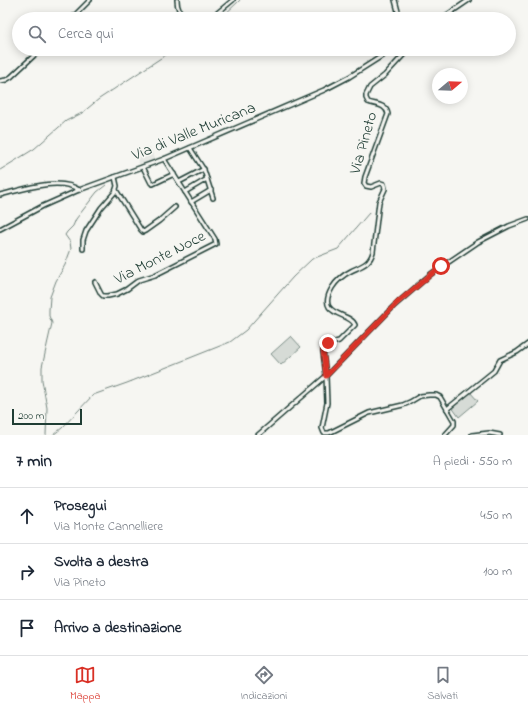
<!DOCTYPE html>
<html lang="it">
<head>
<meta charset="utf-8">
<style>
  body { margin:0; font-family:"Indie Flower",sans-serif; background:#f2f2f3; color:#1f2937 }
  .compass { position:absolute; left:432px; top:68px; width:36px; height:36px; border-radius:50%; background:#fff; box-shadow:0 2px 10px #0003; rotate:71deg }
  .scale { position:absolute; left:12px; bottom:10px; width:70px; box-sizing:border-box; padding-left:4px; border:2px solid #1f3d34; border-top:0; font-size:11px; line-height:14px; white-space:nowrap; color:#1f3d34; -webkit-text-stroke:3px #f6f6f2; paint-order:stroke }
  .stop { position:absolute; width:12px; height:12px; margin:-9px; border:3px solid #d93025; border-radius:50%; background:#fff }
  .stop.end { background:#d93025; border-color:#fff; box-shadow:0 1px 4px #0008 }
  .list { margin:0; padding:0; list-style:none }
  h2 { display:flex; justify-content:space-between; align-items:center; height:52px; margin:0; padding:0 16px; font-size:17px }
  h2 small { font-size:13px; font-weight:400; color:#747a83 }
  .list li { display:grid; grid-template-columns:26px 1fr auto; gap:12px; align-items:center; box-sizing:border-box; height:56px; padding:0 16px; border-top:1px solid #e0e1e3 }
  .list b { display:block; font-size:15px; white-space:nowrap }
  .list p { margin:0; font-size:13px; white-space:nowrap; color:#747a83 }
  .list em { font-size:13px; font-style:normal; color:#747a83 }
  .icon { flex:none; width:22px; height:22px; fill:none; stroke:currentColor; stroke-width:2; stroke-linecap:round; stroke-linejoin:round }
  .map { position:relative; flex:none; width:528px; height:435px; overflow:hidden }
  .search { position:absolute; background:#fff; box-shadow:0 2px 10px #0003; left:12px; right:12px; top:12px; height:44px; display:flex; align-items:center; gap:10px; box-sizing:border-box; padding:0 14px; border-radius:22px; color:#747a83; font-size:15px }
  .sheet { height:220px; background:#fff }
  nav { display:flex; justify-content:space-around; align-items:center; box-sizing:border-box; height:56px; border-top:1px solid #e0e1e3; background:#fff; font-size:11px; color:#747a83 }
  nav a { display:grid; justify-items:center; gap:2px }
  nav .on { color:#d93025 }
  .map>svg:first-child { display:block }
</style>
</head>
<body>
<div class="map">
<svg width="528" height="435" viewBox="0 0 528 435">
  <rect width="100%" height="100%" fill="#f6f6f2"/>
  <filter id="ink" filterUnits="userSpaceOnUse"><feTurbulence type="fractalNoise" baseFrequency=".025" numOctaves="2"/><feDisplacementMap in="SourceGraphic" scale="8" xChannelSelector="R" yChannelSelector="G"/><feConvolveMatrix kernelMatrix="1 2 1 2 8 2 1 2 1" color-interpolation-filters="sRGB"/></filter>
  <g filter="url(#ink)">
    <path fill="#e6e8e4" d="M150,148L156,160L142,165L141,163L139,164L136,155Z"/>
    <g fill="#d6dbd6" stroke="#7a8c85">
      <path d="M291,336L301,347L281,365L271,354Z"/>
      <path d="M470,392L478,401L459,417L451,406Z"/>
    </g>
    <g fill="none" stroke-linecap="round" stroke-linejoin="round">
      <g stroke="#72847d" stroke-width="1">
        <path d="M220,19L240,0"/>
        <path d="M0,170L34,149L66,121L82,113L99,99L161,58L175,49"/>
        <path d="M46,435L47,408L42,380V367L52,323L49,316V310L50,297L56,281L65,265L71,249L70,242L65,235L67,232L73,226L76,219L97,192L106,185"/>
        <path d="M53,435L62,428L93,395L127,383L230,342L246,330L293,277L312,259L338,249L369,213"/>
      </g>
      <defs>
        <g id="minor">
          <path d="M177,0C177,8 180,14 186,19"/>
          <path d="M395,0L400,19"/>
          <path d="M71,19L90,0"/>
          <path d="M210,19L233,0"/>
          <path d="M441,19L469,0"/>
          <path d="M409,49L385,75L370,87L366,95V98L368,102C376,105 386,104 388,114L365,177L364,183L366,186L371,187L381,183L384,184L385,189L379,202L373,252C370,264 361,266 351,271C343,275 337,280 332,288C315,317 351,312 355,325L339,341L327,344L324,347L323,352L326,376L327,403L322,428L324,433H329L369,413L403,405L410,402L420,396L429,395H436L440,397L454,421V425L445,435"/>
          <path d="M0,81L6,80L11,77L41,49"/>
          <path d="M190,148L204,170L213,198"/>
          <path d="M143,167L151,183L153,184L174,174"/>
          <path d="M179,182L204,169"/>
          <path d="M116,190L141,230L143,232L145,231L159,221L175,207"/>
          <path d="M185,192L207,179"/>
          <path d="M0,195C21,190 60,176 79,190"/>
          <path d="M191,202L211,190"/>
          <path d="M0,229L43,206L79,190L164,159L324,90L349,77L393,49"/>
          <path d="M83,249V240L86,231L101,208L115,192L117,186L115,177"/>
          <path d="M95,282L101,294L103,296H108L117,294L127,289L139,280L155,275L216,244L215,239L164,159"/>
          <path d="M447,409L494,371L500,360L517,352L528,344"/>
          <path d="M258,435L326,376L394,306L431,274L478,242L509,226L528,219"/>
          <path d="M472,435L489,433L500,435"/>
        </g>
      </defs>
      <use href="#minor" stroke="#1f3d34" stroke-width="6"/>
      <use href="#minor" stroke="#f6f6f2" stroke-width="3"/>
    </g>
  </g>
  <g fill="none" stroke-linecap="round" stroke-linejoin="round" filter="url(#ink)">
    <path stroke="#d93025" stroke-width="5" d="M328,343L324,346L323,350L326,376L397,303L441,266"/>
  </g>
  <g text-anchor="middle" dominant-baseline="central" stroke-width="3.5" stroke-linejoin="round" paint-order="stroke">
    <g font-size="16" fill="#1f3d34" stroke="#f6f6f2">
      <text transform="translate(194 132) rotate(-22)">Via di Valle Muricana</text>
      <text transform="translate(364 143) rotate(-74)">Via Pineto</text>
      <text transform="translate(160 258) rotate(-27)">Via Monte Noce</text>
    </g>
  </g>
</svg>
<svg class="compass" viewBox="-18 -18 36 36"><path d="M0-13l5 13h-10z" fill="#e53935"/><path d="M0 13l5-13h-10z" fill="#747a83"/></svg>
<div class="scale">200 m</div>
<div class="stop" style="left:441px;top:266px"></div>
<div class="stop end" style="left:328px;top:343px"></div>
<div class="search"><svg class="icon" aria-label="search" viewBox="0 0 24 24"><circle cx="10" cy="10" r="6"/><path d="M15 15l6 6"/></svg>Cerca qui</div>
</div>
<section class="sheet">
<h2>7 min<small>A piedi · 550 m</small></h2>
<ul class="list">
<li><svg class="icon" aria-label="ahead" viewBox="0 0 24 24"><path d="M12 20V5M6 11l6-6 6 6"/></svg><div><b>Prosegui</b><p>Via Monte Cannelliere</p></div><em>450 m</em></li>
<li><svg class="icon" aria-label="right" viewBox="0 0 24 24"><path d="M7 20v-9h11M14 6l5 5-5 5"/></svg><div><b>Svolta a destra</b><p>Via Pineto</p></div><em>100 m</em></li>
<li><svg class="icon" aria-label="arrive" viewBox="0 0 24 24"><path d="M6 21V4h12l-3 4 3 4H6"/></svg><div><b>Arrivo a destinazione</b></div></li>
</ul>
</section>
<nav>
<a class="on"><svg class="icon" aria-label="map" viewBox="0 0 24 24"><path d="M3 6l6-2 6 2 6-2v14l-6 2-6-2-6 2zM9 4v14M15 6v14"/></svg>Mappa</a>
<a><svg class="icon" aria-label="directions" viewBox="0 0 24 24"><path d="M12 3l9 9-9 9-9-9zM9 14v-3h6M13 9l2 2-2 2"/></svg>Indicazioni</a>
<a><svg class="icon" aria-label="saved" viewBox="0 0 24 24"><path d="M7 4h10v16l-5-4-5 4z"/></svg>Salvati</a>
</nav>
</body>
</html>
